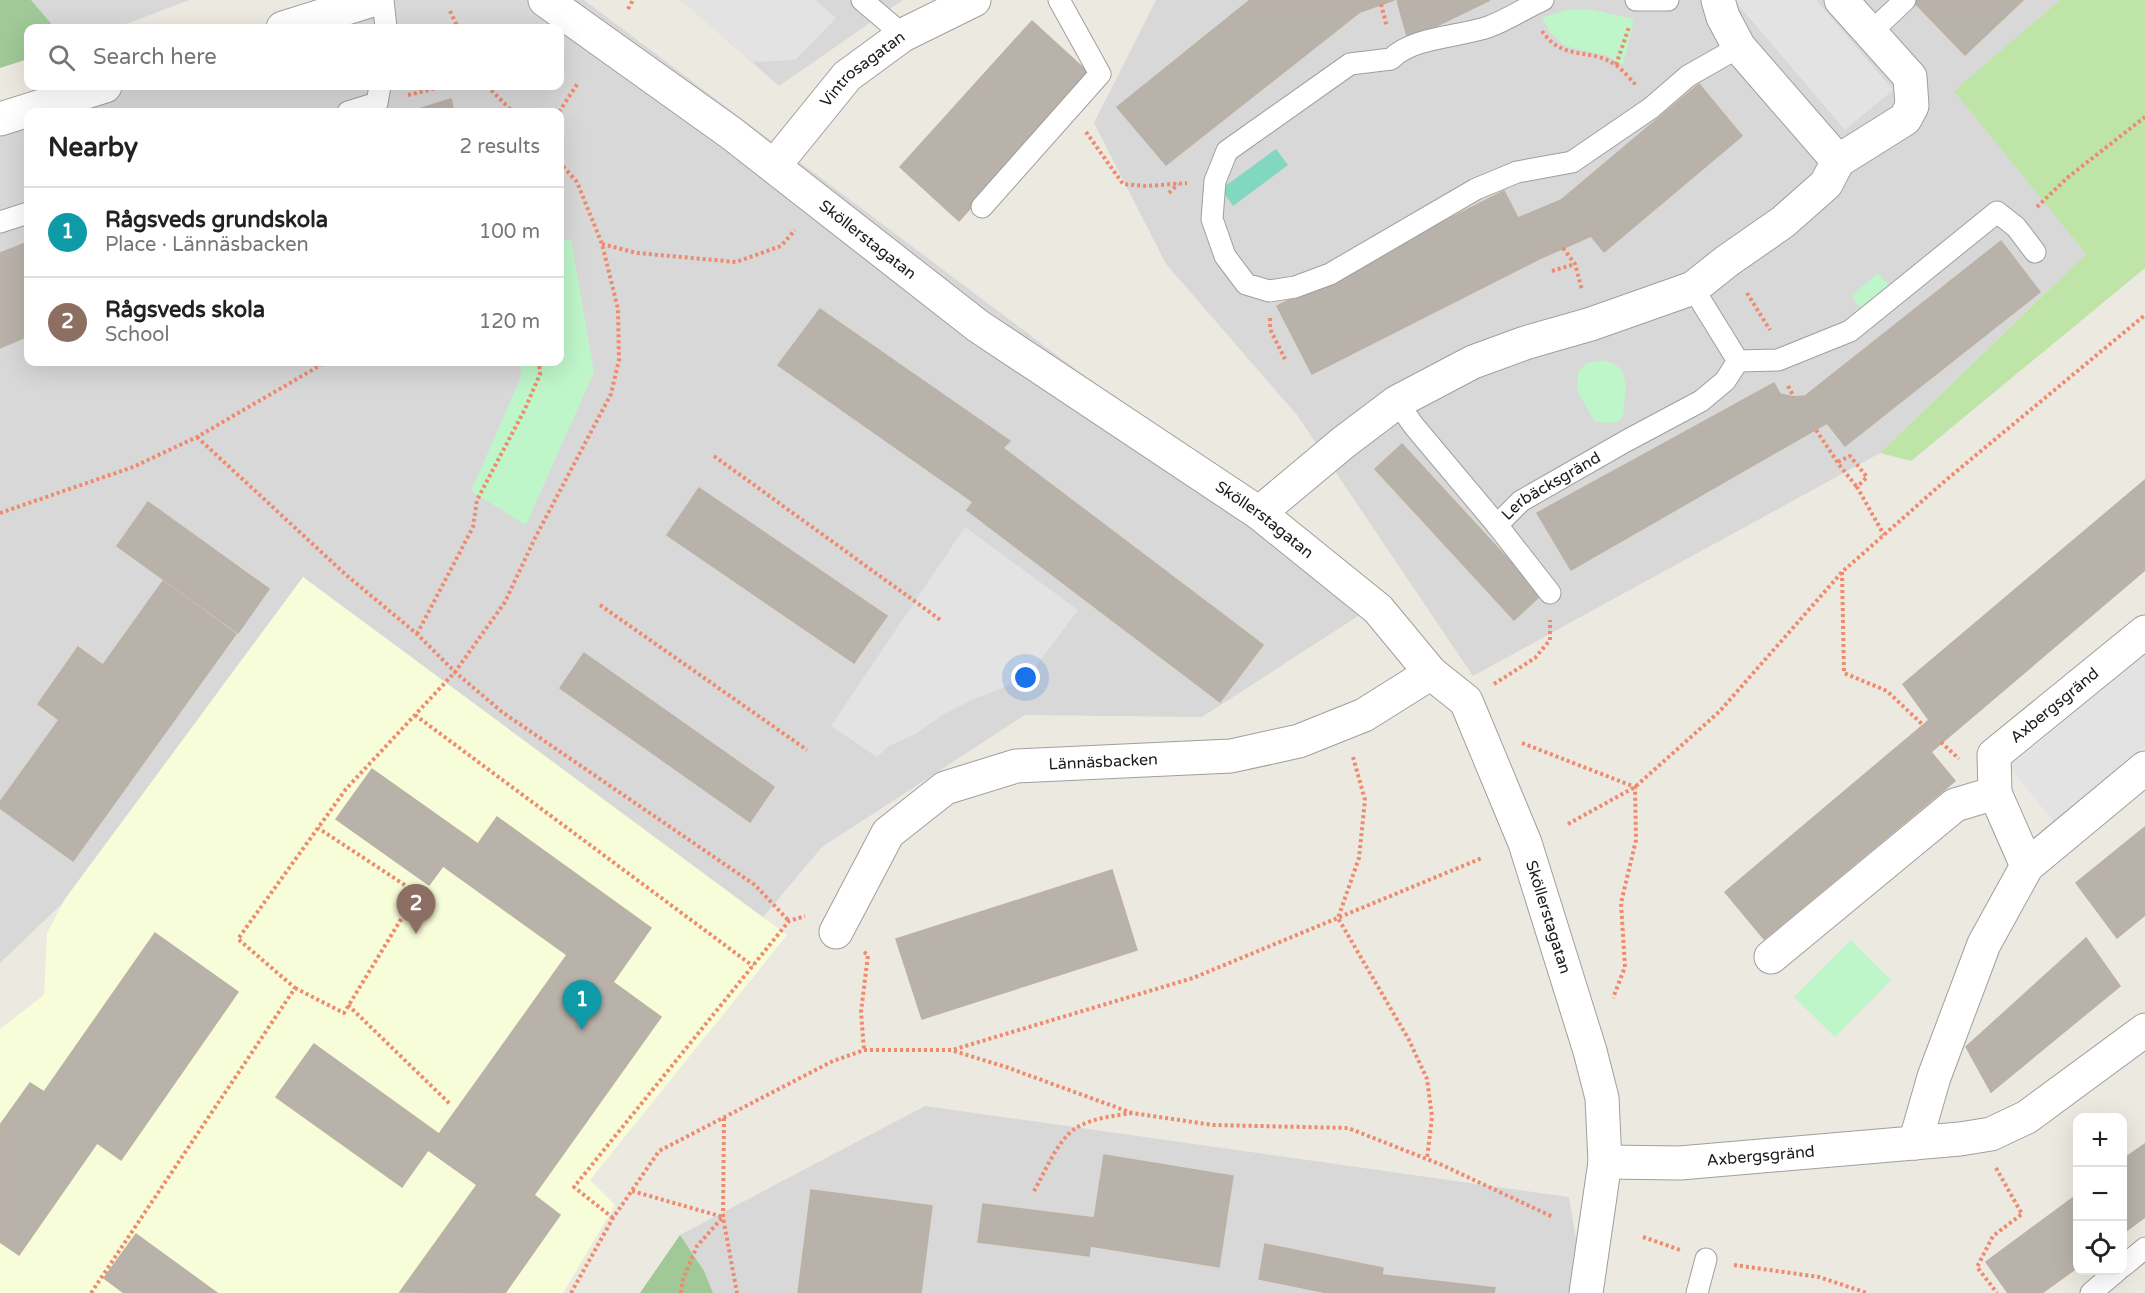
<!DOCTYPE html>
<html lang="en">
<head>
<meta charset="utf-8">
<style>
  body { margin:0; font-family:"Varela Round",sans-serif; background:#f6f6f6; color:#222 }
  .controls { position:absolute; right:18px; bottom:18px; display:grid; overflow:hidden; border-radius:12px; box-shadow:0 6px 24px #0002 }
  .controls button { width:54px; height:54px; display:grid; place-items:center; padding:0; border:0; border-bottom:2px solid #e0e0e0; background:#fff; color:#222; font:30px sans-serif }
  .you { position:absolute; left:1026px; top:678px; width:21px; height:21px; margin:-15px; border:4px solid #fff; border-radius:50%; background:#1a73e8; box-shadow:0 0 0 9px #1a73e833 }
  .badge { display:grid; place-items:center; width:39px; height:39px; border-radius:50%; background:#0b8043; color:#fff; font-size:20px; font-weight:700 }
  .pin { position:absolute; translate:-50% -50px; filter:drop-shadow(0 2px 3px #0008) }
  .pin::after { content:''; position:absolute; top:32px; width:21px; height:18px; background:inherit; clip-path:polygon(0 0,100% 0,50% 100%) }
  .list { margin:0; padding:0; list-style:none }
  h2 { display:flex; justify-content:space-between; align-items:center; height:78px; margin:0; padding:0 24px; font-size:26px }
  h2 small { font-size:20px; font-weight:400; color:#767676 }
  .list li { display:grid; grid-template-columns:39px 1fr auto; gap:18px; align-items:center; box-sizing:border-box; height:90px; padding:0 24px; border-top:2px solid #e0e0e0 }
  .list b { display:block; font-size:22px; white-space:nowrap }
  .list p { margin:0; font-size:20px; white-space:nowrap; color:#767676 }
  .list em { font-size:20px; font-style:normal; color:#767676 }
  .icon { flex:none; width:33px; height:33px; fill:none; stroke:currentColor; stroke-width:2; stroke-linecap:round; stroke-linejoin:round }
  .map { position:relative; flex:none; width:2145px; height:1293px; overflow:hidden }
  .search { position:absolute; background:#fff; box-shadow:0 6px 24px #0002; left:24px; top:24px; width:540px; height:66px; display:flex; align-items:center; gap:15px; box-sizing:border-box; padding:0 21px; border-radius:12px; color:#767676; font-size:22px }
  .panel { position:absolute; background:#fff; box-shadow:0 6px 24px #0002; left:24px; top:108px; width:540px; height:258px; border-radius:12px }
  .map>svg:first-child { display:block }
</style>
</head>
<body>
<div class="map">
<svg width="2145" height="1293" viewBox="0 0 2145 1293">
  <rect width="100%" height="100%" fill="#ece9e0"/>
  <g fill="#d9d8d8">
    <path d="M31,0H189L116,28H55Z"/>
    <path d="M384,0H584L1383,600L1202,717L1025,715L822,847L743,941L348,630L0,963V127L28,117V362H560V112H43L125,86H560V28H298Z"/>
    <path d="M681,0H903L779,86Z"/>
    <path d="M1156,0H2060L1955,91L2086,254L1880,453L1473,676L1297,415L1166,264L1094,123Z"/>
    <path d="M925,1106L1569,1197L1585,1293H713L704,1271L680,1235Z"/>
  </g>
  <path fill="#f8fdd9" d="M303,577L787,935L590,1180L615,1205L563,1293H0V1029L44,995L47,933L65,899Z"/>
  <path fill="#bfe4a8" d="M2060,0H2145V268L1911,461L1880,453L2086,254L1954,91Z"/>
  <g fill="#a0c997">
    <path d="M0,0H31L55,28H28V59L0,68Z"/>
    <path d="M680,1235L704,1271L713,1293H640Z"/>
  </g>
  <g fill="#bef5c9">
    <path d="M1588,9L1634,19L1623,65L1608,56L1565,46L1549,31L1542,18L1566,10Z"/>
    <path d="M571,239L594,372L526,525L471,491L521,377L520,362H560V242Z"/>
    <path d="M1878,273L1894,290L1865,313L1851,296Z"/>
    <path d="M1604,360L1615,364L1623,372L1626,387L1623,416L1616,423L1595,422L1577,391L1578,372L1587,363Z"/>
    <path d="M1851,940L1891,980L1835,1037L1794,997Z"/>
  </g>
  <path fill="#82d7c0" d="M1276,149L1288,165L1233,206L1221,189Z"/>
  <g fill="#e3e3e3">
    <path d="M680,0H815L836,18L795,60L752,62Z"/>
    <path d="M1734,0H1816L1893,90L1845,130Z"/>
    <path d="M965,527L1078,610L1027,678L972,700L944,714L917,733L889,746L877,757L831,726Z"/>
    <path d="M2145,654V746L2054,822L2009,767Z"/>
  </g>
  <g fill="#b8b2aa" stroke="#bcb1a4" stroke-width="1.5">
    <path d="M1250,0H1394L1360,12L1166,165L1117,107Z"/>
    <path d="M1397,0H1490L1408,40Z"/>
    <path d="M1915,0H2023L1965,55L1914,2Z"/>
    <path d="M1032,21L1091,75L959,221L900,167Z"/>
    <path d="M1699,84L1742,136L1604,252L1591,236L1539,259L1312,374L1277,306L1504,191L1518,218L1561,200Z"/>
    <path d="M451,99L454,112H409Z"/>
    <path d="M2001,241L2040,292L1845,446L1827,423L1571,570L1537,513L1774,383L1780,394L1794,397L1805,396Z"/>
    <path d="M28,242V336L0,348V253Z"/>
    <path d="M820,309L1010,441L1003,448L1263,645L1220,702L967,510L973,502L778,365Z"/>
    <path d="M1402,444L1541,595L1514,620L1375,469Z"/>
    <path d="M2145,480V570L1931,752L1955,781L1764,939L1725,892L1929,720L1903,684Z"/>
    <path d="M699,488L887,616L854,663L667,535Z"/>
    <path d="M148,502L269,589L238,633L117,546Z"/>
    <path d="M163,581L236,634L73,861L0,808V802L59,720L38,704L78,647L103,665Z"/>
    <path d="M584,653L774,787L750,822L560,688Z"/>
    <path d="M372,769L478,844L497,817L651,928L613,982L661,1017L534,1195L560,1215L505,1293L400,1292L477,1185L428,1150L402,1187L276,1097L314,1044L439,1134L567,955L443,866L429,885L336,819Z"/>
    <path d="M2145,827V915L2117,938L2076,883Z"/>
    <path d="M1112,870L1137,950L922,1019L896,939Z"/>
    <path d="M155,933L238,992L121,1160L97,1143L19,1255L0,1242V1125L30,1083L44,1092Z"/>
    <path d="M2086,938L2120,986L1991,1092L1966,1047Z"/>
    <path d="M2145,1144V1217L2122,1234V1160Z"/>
    <path d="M1104,1155L1233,1176L1219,1267L1090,1246Z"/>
    <path d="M811,1190L932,1206L921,1293H798Z"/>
    <path d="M2078,1194V1267L2042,1293H2008L1986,1262Z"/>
    <path d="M983,1204L1094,1218L1089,1256L978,1242Z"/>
    <path d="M136,1234L217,1293H124L104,1278Z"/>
    <path d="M1265,1244L1383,1268L1382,1275L1374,1274L1372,1293H1328L1259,1279Z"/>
    <path d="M1374,1274L1495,1288L1494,1293H1372Z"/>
  </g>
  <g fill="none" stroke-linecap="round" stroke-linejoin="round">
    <defs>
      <g id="service">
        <path d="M383,0L386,28"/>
        <path d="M862,0L903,35"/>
        <path d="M1543,0C1525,8 1507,20 1488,27C1459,37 1412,37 1391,59L1350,64L1227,151L1215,181L1212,219L1225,256L1246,284L1269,291L1295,287L1330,274L1476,189L1517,172L1572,162L1651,108L1688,76L1739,47"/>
        <path d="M1636,0H1668"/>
        <path d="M1870,33L1905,0"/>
        <path d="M348,112L377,103L380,86"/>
        <path d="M982,207L1100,74L1059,0"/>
        <path d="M0,222L28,213"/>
        <path d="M1693,288L1738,361L1778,360L1850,331L1997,212L2016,227L2035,252"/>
        <path id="s1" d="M1397,402L1414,426L1497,525L1521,501L1626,441L1701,401L1725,381L1738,361"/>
        <path d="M1497,525L1550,593"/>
        <path d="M2122,1267L2145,1248"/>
        <path d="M1697,1293L1706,1259"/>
        <path d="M2091,1293L2118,1270"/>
      </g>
      <g id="minor">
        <path id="s2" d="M545,0L731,133L978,326L1259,513L1378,609L1431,673L1466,701L1525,843L1590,1051L1602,1098L1605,1162L1586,1293"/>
        <path d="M1718,0L1723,17L1739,47L1838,161"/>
        <path d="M283,28L372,0"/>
        <path d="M0,119L105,86"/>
        <path id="s3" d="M774,166L847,76L903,35L974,0"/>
        <path d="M1259,513L1344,442L1397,402L1473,362L1525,343L1591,324L1693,288L1727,261L1783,222L1826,184L1838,161L1905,119L1912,106L1910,77L1841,0"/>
        <path id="s4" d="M2027,866L1995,793L1994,755L2145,632"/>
        <path id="s5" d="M836,932L888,833L945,788L1016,766L1231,756L1299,741L1364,715L1431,673"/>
        <path d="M1771,957L1955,805L1995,793"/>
        <path d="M1915,1143L1934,1077L1984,944L2027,866L2145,768"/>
        <path id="s6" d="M1605,1162L1680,1163L1960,1139L1991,1134L2027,1117L2145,1030"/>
      </g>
    </defs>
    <use href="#service" stroke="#9f9f9f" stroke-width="23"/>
    <use href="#minor" stroke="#9f9f9f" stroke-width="35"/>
    <g stroke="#f08a6d" stroke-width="4" stroke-dasharray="3 3" stroke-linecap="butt">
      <path d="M1381,4L1387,27"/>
      <path d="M628,9L633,0"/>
      <path d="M450,11L458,28"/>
      <path d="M1542,31C1563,62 1590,47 1616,65C1623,70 1630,79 1636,85"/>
      <path d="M1616,65L1629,27"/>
      <path d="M487,86L513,112"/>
      <path d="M408,95L445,86"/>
      <path d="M559,112L578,83"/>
      <path d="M1086,132L1123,184L1147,186L1187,183"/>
      <path d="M1169,193L1178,184"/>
      <path d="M2037,207L2067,178L2145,117"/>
      <path d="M602,244L637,253L736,262L781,246L795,230"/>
      <path d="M1563,248L1575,264L1582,290"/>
      <path d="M1552,271L1575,264"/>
      <path d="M1747,293L1770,330"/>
      <path d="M1270,318V329L1285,359"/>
      <path d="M1788,386L1794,397"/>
      <path d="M1816,430L1840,466L1857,487"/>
      <path d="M197,437L345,574L417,634L455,672L502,712L755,885L789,921"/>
      <path d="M714,456L942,621"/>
      <path d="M1838,462L1850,456L1867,477L1857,487L1884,535"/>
      <path d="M0,513L133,467L197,437L326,362"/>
      <path d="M1842,572L1844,673L1887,691L1923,725"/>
      <path d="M600,605L807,750"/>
      <path d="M417,634L473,527L477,500L525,409L540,374L539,362"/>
      <path d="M1494,684L1535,658L1550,640V620"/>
      <path d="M415,715L753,966"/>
      <path d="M1941,742L1959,759"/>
      <path d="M1522,743L1635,787L1636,840L1621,903L1625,967L1613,998"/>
      <path d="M1353,757L1365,800L1359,858L1338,918L1409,1040L1427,1079L1432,1117L1427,1159"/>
      <path d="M1568,824L1635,787L1719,712L1842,572L1946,480L2145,315"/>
      <path d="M864,952L868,955L861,1012L864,1050"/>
      <path d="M295,988L344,1013L417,893L318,828"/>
      <path d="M348,1005L450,1104"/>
      <path d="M954,1051L1006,1067L1132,1113L1213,1125L1348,1128L1442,1165L1553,1217"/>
      <path d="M724,1118L723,1217L737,1293"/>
      <path d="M1996,1168L2022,1214L1993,1236L1977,1267L1997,1293"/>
      <path d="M632,1191L723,1217"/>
      <path d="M1034,1191C1045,1172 1058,1139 1076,1128C1092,1118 1114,1116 1132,1113"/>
      <path d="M613,1218L574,1187L789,921L805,916"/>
      <path d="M1643,1237L1680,1250"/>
      <path d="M1734,1265L1819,1277L1867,1293"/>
      <path d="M91,1293L295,988L238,939L346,789L455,672L505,602L535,538L611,394L619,360L618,309L602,244L577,182L560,163"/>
      <path d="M571,1293L613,1218L659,1151L833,1061L864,1050H952L1193,978L1482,858"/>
      <path d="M681,1293L683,1279L697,1246L723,1217"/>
    </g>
    <use href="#service" stroke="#fff" stroke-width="21"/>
    <use href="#minor" stroke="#fff" stroke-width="33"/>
  </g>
  <g text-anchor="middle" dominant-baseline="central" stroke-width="5" stroke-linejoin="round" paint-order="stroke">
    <g font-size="16" fill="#1b1b1b" stroke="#fff">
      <text stroke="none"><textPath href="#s3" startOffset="132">Vintrosagatan</textPath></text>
      <text stroke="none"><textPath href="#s2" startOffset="402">Sköllerstagatan</textPath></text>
      <text stroke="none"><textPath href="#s1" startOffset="226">Lerbäcksgränd</textPath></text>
      <text stroke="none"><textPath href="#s2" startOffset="888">Sköllerstagatan</textPath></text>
      <text stroke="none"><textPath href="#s4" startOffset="196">Axbergsgränd</textPath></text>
      <text stroke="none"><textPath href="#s5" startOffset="346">Lännäsbacken</textPath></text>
      <text stroke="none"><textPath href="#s2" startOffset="1392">Sköllerstagatan</textPath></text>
      <text stroke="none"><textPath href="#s6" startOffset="156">Axbergsgränd</textPath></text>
    </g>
  </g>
</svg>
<div class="controls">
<button>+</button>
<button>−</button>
<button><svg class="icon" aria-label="locate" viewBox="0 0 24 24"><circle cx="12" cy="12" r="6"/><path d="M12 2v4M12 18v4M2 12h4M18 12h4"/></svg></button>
</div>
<div class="you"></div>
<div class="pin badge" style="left:582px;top:1030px;background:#0f9aa8">1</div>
<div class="pin badge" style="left:416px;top:934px;background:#8d6e63">2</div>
<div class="search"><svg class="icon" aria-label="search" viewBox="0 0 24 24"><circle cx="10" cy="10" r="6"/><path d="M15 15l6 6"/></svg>Search here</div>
<section class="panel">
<h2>Nearby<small>2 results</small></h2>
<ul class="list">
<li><span class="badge" style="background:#0f9aa8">1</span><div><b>Rågsveds grundskola</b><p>Place · Lännäsbacken</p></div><em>100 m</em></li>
<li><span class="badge" style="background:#8d6e63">2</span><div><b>Rågsveds skola</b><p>School</p></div><em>120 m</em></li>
</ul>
</section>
</div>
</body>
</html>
